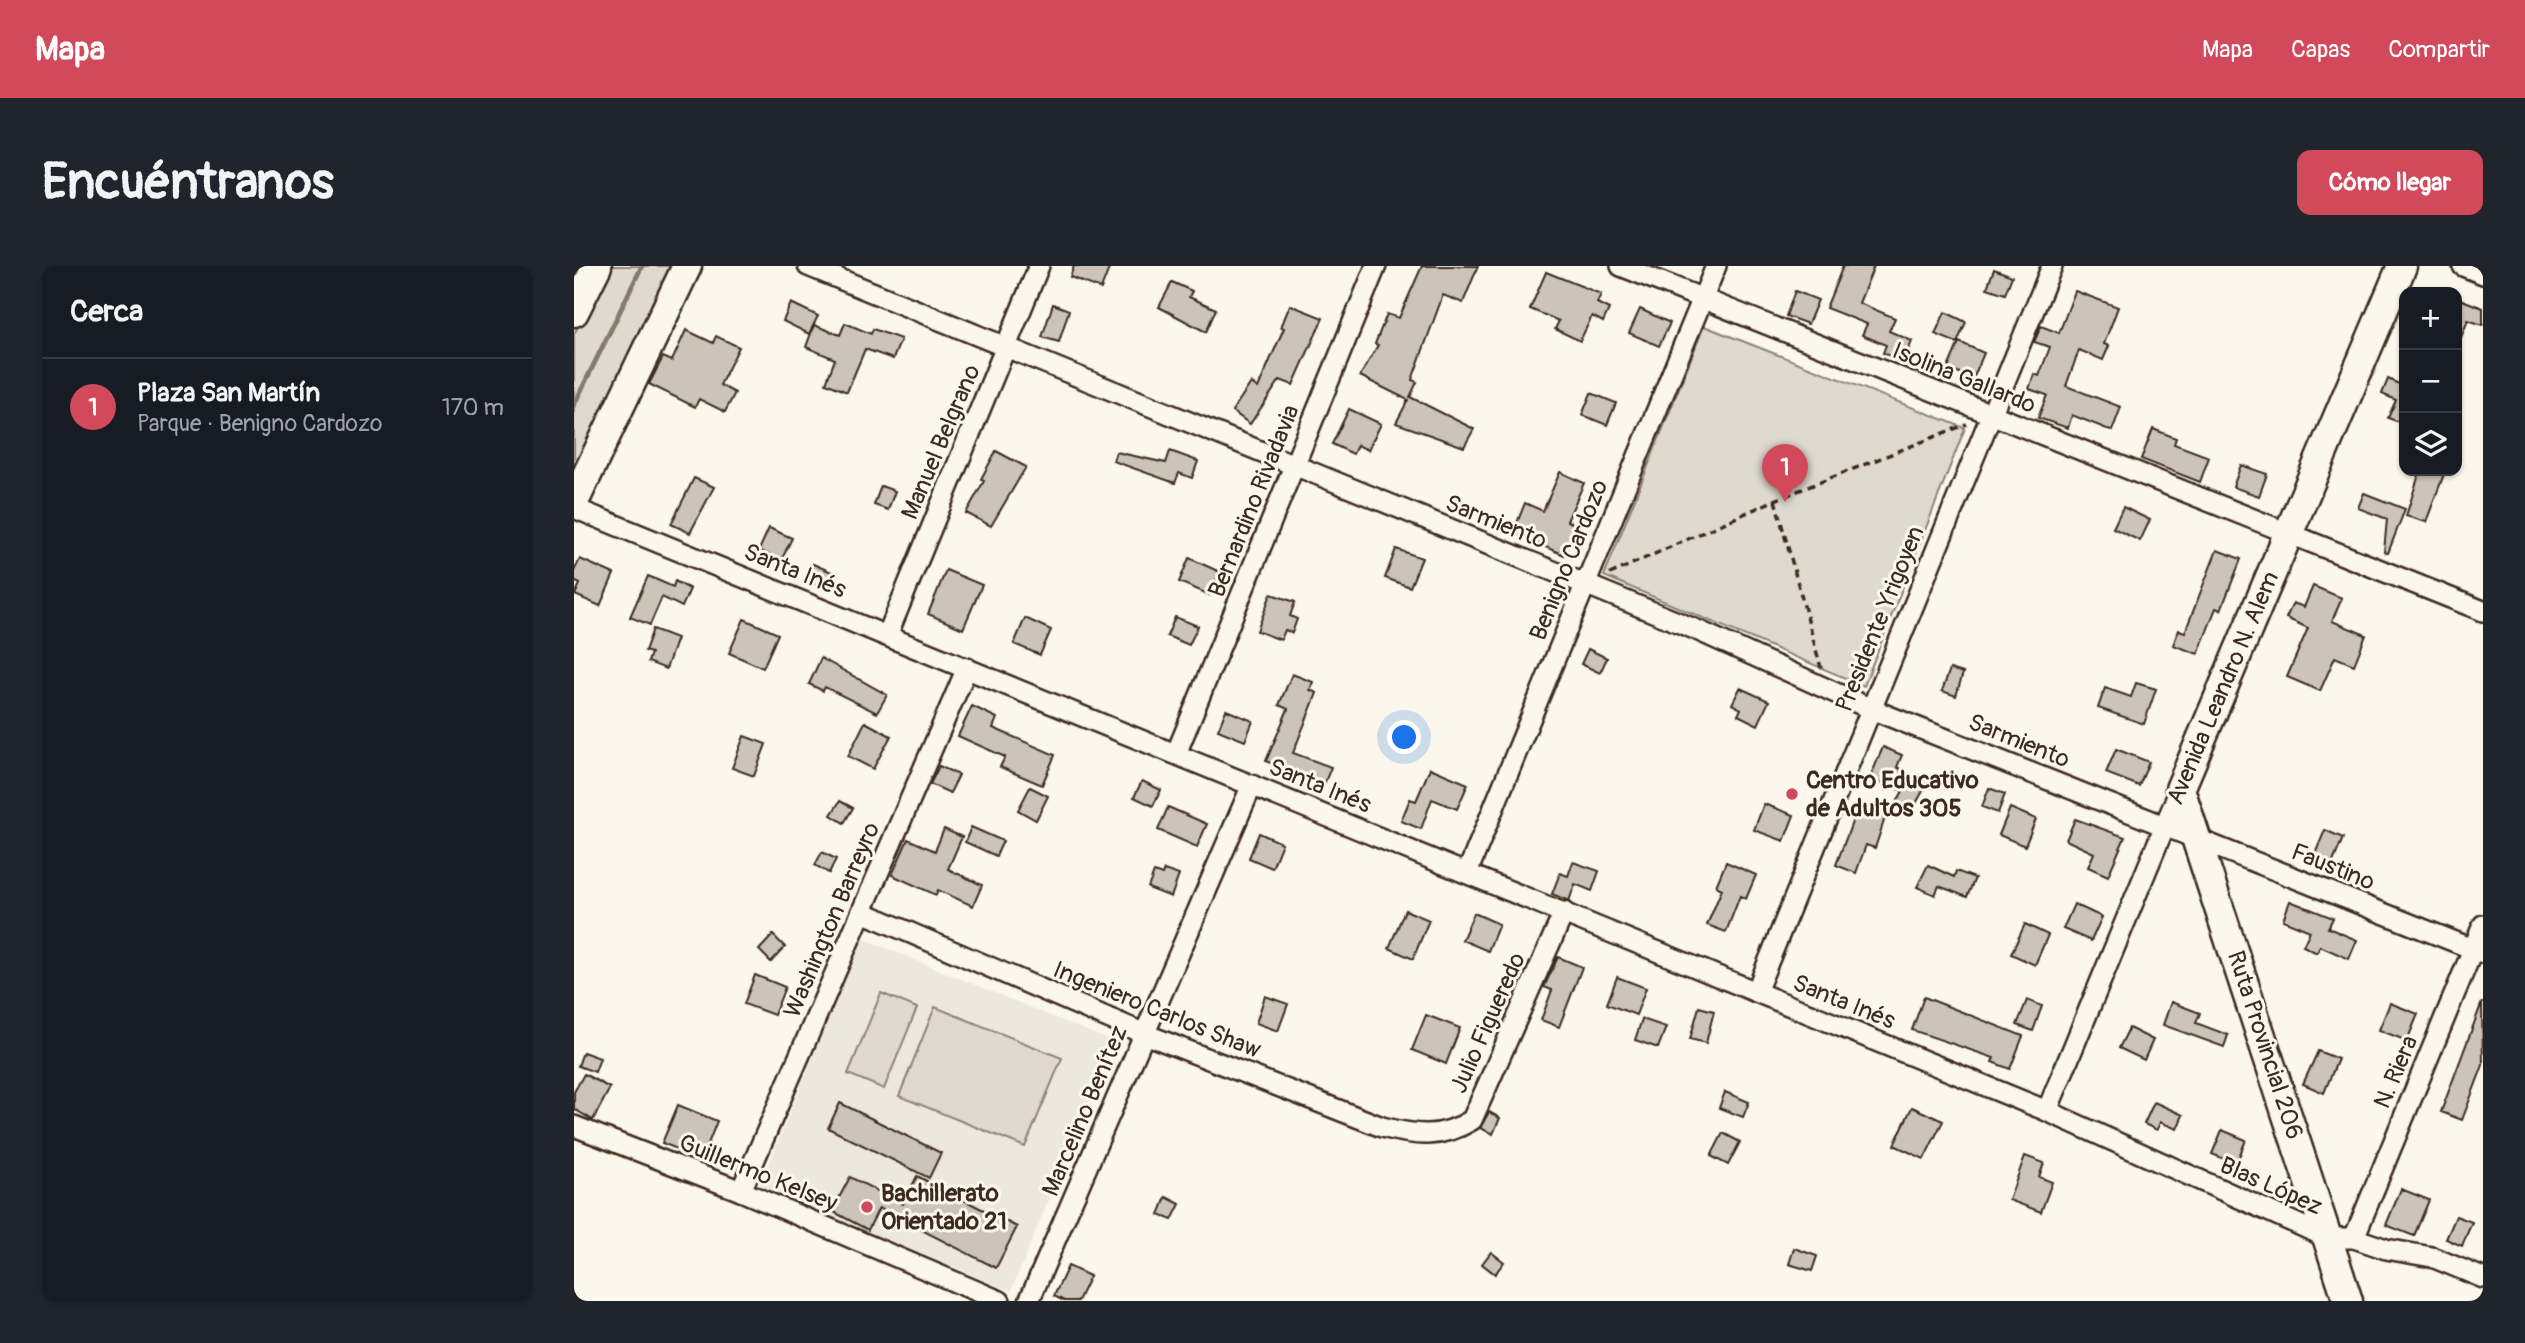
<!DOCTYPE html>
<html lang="es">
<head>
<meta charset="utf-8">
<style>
  body { margin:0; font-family:Pangolin,sans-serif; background:#20242c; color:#f1f3f6 }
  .controls { position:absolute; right:21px; top:21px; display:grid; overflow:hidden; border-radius:14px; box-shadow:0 2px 5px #0004 }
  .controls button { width:63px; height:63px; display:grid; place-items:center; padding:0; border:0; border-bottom:2px solid #363941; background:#171b24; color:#f1f3f6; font:35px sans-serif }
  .you { position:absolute; left:831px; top:472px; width:24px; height:24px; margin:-18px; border:5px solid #fff; border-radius:50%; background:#1a73e8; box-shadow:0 0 0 10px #1a73e833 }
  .badge { display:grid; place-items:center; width:46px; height:46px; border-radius:50%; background:#d1495b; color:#fff; font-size:23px; font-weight:700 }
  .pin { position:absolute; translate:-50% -58px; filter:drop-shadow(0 2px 4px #0008) }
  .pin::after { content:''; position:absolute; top:37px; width:24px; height:21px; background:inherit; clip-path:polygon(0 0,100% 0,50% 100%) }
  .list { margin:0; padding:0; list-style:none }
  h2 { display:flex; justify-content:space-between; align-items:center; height:91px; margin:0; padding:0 28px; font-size:30px }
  h2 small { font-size:23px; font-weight:400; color:#9ea1a6 }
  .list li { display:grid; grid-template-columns:46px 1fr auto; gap:21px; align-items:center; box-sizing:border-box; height:98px; padding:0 28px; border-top:2px solid #363941 }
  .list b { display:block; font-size:26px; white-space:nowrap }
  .list p { margin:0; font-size:23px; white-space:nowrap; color:#9ea1a6 }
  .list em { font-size:23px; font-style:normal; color:#9ea1a6 }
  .icon { flex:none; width:38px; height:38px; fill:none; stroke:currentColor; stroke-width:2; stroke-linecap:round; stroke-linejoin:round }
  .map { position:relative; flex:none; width:1909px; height:1035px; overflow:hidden; border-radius:14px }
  header { display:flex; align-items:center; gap:42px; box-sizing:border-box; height:98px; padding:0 35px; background:#d1495b; color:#fff }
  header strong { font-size:33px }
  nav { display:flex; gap:38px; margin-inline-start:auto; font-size:24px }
  .intro { display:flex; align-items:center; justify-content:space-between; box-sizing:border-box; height:168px; padding:0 42px }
  h1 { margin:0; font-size:49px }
  .button { padding:18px 32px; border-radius:14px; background:#d1495b; color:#fff; font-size:24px; font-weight:700 }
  main { display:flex; gap:42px; padding:0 42px }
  aside { flex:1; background:#171b24; border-radius:14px; box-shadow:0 2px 5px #0004 }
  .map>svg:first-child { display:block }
</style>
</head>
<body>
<header>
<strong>Mapa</strong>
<nav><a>Mapa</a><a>Capas</a><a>Compartir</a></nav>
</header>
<div class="intro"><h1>Encuéntranos</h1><a class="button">Cómo llegar</a></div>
<main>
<aside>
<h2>Cerca<small></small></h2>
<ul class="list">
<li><span class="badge">1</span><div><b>Plaza San Martín</b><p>Parque · Benigno Cardozo</p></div><em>170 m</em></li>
</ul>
</aside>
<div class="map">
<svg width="1909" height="1035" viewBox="0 0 1909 1035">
  <rect width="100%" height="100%" fill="#fbf7ec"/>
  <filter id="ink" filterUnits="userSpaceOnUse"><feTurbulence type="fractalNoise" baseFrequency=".0143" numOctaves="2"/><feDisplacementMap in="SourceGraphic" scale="14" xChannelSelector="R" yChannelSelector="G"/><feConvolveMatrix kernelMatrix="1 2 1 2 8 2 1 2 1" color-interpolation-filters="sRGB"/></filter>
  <g filter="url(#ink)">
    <path fill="#ede8dd" d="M288,672L540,776L437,1025L185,922Z"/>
    <g fill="#dfd9ce" stroke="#8d8276" stroke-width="2">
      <path d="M34,0H102L6,196L0,201V68Z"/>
      <path d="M1130,60L1391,162L1290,420L1030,310Z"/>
      <path d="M307,727L343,742L310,823L274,808Z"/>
      <path d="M361,741L488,792L451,881L325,830Z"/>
    </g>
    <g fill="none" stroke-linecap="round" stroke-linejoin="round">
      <path stroke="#85796d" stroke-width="5" d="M0,139L68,0"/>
    </g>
    <g fill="#ccc4b9" stroke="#3b2a1e" stroke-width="2">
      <path d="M500,0H536L527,23L496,11Z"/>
      <path d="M848,0H904L889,37L869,29L838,114L843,116L836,131L900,163L890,181L822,157L834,134L786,110L804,79L801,78L813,48L825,52Z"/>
      <path d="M1269,0H1300L1285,37L1321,52L1315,65L1338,75L1330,96L1309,87L1312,79L1288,69L1293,58L1252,42Z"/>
      <path d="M1420,3L1438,10L1431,28L1413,22Z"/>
      <path d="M972,6L1027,28L1023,37L1035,43L1029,56L1018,50L1006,75L981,63L985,55L956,43Z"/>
      <path d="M598,16L618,25L615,31L642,43L632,66L585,41Z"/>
      <path d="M1221,25L1244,34L1234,58L1212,50Z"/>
      <path d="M1501,25L1544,41L1530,78L1535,80L1529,94L1505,84L1492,120L1547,141L1538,165L1498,149L1494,162L1464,152L1473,129L1455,123L1460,108L1465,110L1476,81L1460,76L1467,60L1485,67Z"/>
      <path d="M1883,32L1909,42V59L1894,54L1884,79Z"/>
      <path d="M217,37L244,50L235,68L209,55Z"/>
      <path d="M479,38L495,44L485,76L468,71Z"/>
      <path d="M716,39L749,52L719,119L706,114L676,158L658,145L677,117L684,122L710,62L707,61Z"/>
      <path d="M1066,43L1096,57L1085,80L1055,67Z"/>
      <path d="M1371,46L1392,56L1383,77L1361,68Z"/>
      <path d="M271,57L297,68L299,63L327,73L319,93L291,83L273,126L252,117L261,93L232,81L240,59L266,69Z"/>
      <path d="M112,64L139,77L142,70L165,81L146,119L161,127L151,146L125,133L121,141L75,118L89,91L98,95Z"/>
      <path d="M1385,76L1410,87L1399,113L1374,102Z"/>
      <path d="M1814,113L1827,119L1830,114V158L1814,152L1822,134L1808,128Z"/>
      <path d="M1017,127L1042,137L1033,159L1008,149Z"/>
      <path d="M775,143L807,158L794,184L783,179L779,188L758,178Z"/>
      <path d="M1579,163L1602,172L1600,178L1635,191L1626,216L1567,193Z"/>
      <path d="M422,185L452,201L417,260L392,247L410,215L407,213Z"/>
      <path d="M596,185L624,195L618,212L605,207L601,217L539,195L542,186L592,197Z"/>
      <path d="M1667,199L1693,208L1685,230L1659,221Z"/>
      <path d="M1846,205L1870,208L1852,256L1832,250Z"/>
      <path d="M986,206L1010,217L993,255L1003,259L990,289L939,267L951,237L969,245Z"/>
      <path d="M120,212L140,221L116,267L97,258Z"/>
      <path d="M307,220L321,225L314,244L300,239Z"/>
      <path d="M1790,227L1831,243L1814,287L1810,286L1813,253L1784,242Z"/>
      <path d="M1549,241L1576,254L1566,275L1539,262Z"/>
      <path d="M195,262L218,272L207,295L185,284Z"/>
      <path d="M822,283L848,292L836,321L811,312Z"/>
      <path d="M1643,284L1667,293L1647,344L1642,342L1624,388L1599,379L1605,364L1611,366Z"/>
      <path d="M615,292L646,306L636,329L605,316Z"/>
      <path d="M6,293L40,308L26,340L1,329L6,318L0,315V305Z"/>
      <path d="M239,298L260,307L253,323L232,315Z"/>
      <path d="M372,304L408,319L389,363L354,348Z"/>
      <path d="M74,310L99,321L101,315L116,323L108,341L88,331L76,359L56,351Z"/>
      <path d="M1739,320L1768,332L1758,355L1792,369L1780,399L1761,391L1746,425L1713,411L1734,362L1712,352L1719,337L1730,341Z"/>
      <path d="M697,328L721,336L716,350L723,353L718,367L711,364L707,374L683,365Z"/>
      <path d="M601,351L624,360L615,379L593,370Z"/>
      <path d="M451,352L477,364L466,389L440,378Z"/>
      <path d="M170,353L204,368L189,402L155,387Z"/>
      <path d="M79,363L103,372L92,403L74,396L77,387L71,385Z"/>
      <path d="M1014,383L1033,392L1026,407L1007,398Z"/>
      <path d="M247,392L313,429L303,447L251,421L249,425L235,418Z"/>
      <path d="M1376,403L1389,407L1382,430L1368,425Z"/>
      <path d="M718,408L739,416L736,424L743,427L719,487L757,501L749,521L692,495L714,443L705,439Z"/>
      <path d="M1562,417L1582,423L1570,458L1524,442L1531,422L1557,431Z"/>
      <path d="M1166,422L1195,435L1184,459L1164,449L1167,443L1158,438Z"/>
      <path d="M398,440L423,452L419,462L481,489L468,519L426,501L431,491L384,470Z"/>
      <path d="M652,444L679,455L671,475L644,464Z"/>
      <path d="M291,456L317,470L299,503L274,490Z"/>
      <path d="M170,470L192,478L180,510L158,502Z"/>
      <path d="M1309,481L1328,489L1323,501L1353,518L1336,548L1321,539L1329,525L1296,512Z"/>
      <path d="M1542,483L1575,496L1565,520L1532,507Z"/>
      <path d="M365,500L385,509L376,527L356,518Z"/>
      <path d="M856,502L894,518L883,543L858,533L847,563L827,555L836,533L842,535Z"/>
      <path d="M568,515L587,524L579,540L560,531Z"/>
      <path d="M456,521L474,530L462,554L444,544Z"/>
      <path d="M1415,522L1431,528L1424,547L1408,541Z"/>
      <path d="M266,535L279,542L270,557L257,549Z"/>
      <path d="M1190,538L1220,549L1210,575L1180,564Z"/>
      <path d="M594,541L633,558L623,581L584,564Z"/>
      <path d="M1436,542L1462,553L1451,580L1425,569Z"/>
      <path d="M1283,543L1311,552L1301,582L1292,579L1282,607L1262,599Z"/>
      <path d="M1501,553L1551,571L1534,610L1514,601L1520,587L1492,574Z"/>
      <path d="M397,561L429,575L422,590L391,576Z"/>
      <path d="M370,563L388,571L374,603L408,619L399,640L364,624L362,629L318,609L334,573L361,585Z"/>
      <path d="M1751,564L1769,572L1757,601L1739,593Z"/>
      <path d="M685,567L708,577L698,602L675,592Z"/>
      <path d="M248,586L262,593L255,607L241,599Z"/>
      <path d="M999,596L1025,605L1018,625L1001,618L995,635L978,628L986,607L994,610Z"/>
      <path d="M1152,596L1182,609L1172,633L1166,630L1152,666L1133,659L1148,623L1142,620Z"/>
      <path d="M1354,599L1380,611L1382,605L1401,612L1393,631L1365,620L1361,629L1343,621Z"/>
      <path d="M590,604L605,609L597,631L574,622L580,606L588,609Z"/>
      <path d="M1716,635L1759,652L1754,662L1783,674L1775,693L1746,680L1743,687L1729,680L1736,665L1709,654Z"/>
      <path d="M1500,638L1528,651L1517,675L1489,663Z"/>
      <path d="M831,644L855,654L839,693L815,682Z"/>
      <path d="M900,647L925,658L914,685L888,674Z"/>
      <path d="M1451,658L1474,669L1461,699L1437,688Z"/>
      <path d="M199,669L211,681L197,696L185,684Z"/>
      <path d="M984,691L1008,701L985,761L967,754L978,724L970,721Z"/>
      <path d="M181,709L211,721L200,749L170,738Z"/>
      <path d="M1043,711L1072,722L1062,749L1033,738Z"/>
      <path d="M691,730L714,738L704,765L682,757Z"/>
      <path d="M1350,731L1449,770L1436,803L1418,796L1420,792L1338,764Z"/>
      <path d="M1453,734L1468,740L1459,765L1443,759Z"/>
      <path d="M1597,736L1626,747L1622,757L1654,769L1650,781L1589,759Z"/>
      <path d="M1908,736L1909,799L1888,854L1867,846Z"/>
      <path d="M1816,737L1844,748L1833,775L1805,764Z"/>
      <path d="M1125,741L1140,745L1132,777L1116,773Z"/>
      <path d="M852,749L886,762L872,798L838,784Z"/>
      <path d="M1068,753L1092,761L1084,782L1061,774Z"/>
      <path d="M1555,762L1579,774L1570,794L1545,782Z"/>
      <path d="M1744,785L1764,793L1750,827L1729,818Z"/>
      <path d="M9,786L26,792L21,806L4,800Z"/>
      <path d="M10,808L36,822L19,854L0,843V826Z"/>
      <path d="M1151,826L1175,836L1169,851L1145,842Z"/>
      <path d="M1580,836L1609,849L1603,863L1586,856L1583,864L1570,858Z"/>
      <path d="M266,837L367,887L355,912L254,862Z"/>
      <path d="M104,839L143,855L128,893L88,877Z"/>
      <path d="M1338,841L1369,855L1350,893L1320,879Z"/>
      <path d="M915,846L926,852L919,868L906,862Z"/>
      <path d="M1648,864L1672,874L1662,898L1638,888Z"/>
      <path d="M1149,867L1166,876L1154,899L1137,890Z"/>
      <path d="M1451,890L1470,897L1465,911L1478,916L1467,946L1435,934Z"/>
      <path d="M343,910L443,961L422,1002L305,942L294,964L258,945L276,911L329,938Z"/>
      <path d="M1827,923L1855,934L1840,970L1812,959Z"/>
      <path d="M592,931L606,938L598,954L585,949Z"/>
      <path d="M1882,950L1898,956L1888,980L1872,973Z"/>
      <path d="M1220,982L1243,990L1238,1005L1215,998Z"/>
      <path d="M917,986L930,996L921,1008L908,998Z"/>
      <path d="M494,1000L516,1010L504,1035H490L480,1030Z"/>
    </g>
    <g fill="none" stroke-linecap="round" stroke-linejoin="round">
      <defs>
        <g id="minor">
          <path d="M234,0L1123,364L1297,443L1909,687"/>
          <path d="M1047,0L1909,345"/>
          <path d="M1889,0L1909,8"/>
          <path d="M0,242L1473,845L1754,972H1780L1812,983L1858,991L1909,1012"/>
          <path d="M313,370L465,0"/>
          <path d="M602,488L802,0"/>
          <path d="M893,607L1142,0"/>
          <path d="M288,646L571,768L808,861C842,870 867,873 898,854L990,646"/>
          <path d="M1182,726L1478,0"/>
          <path d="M1473,845L1606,523"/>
          <path d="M0,860L167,925L426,1035"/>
          <path d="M167,925L393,402"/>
          <path d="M1780,972L1909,659"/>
          <path d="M455,1035L678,519"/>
        </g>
        <g id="secondary">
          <path d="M0,46L23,0"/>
          <path d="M0,236L113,0"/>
          <path d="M1774,1035L1606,523L1828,0"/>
        </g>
      </defs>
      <use href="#minor" stroke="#3b2a1e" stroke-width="24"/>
      <use href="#secondary" stroke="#3b2a1e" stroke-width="33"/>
      <g stroke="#3b2a1e" stroke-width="3.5" stroke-dasharray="7 5" stroke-linecap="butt">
        <path d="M1201,234L1247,402"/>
        <path d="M1036,308L1201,234L1393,158"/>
      </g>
      <use href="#minor" stroke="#fbf7ec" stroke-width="19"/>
      <use href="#secondary" stroke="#fbf7ec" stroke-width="28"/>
    </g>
  </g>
  <g fill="#d1495b" stroke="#fbf7ec" stroke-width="2.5">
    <circle cx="1218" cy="528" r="7"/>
    <circle cx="293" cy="941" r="7"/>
  </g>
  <g text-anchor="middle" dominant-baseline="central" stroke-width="6" stroke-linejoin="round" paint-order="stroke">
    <g font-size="24" fill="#3b2a1e" stroke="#fbf7ec">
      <text transform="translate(1390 112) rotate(22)">Isolina Gallardo</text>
      <text transform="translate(367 176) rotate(-67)">Manuel Belgrano</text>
      <text transform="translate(680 235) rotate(-68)">Bernardino Rivadavia</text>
      <text transform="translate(922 256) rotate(22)">Sarmiento</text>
      <text transform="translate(995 294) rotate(-68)">Benigno Cardozo</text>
      <text transform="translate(221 305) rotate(22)">Santa Inés</text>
      <text transform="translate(1306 353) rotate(-68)">Presidente Yrigoyen</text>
      <text transform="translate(1649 422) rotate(-67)">Avenida Leandro N. Alem</text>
      <text transform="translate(1445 475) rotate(22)">Sarmiento</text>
      <text transform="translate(746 520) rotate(22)">Santa Inés</text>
      <text transform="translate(1759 601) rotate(22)">Faustino</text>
      <text transform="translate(258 654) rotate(-67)">Washington Barreyro</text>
      <text transform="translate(1270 736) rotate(22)">Santa Inés</text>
      <text transform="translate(583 744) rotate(22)">Ingeniero Carlos Shaw</text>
      <text transform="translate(914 757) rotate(-66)">Julio Figueredo</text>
      <text transform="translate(1691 779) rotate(72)">Ruta Provincial 206</text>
      <text transform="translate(1822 806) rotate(-67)">N. Riera</text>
      <text transform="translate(511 845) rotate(-67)">Marcelino Benítez</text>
      <text transform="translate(184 907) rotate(22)">Guillermo Kelsey</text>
      <text transform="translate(1697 920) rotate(24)">Blas López</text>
    </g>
    <g font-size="24" font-weight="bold" fill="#3b2a1e" stroke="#fbf7ec" text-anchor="start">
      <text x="1232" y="514">Centro Educativo<tspan x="1232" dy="28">de Adultos 305</tspan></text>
      <text x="307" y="927">Bachillerato<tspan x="307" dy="28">Orientado 21</tspan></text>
    </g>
  </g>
</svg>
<div class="controls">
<button>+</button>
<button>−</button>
<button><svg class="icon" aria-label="layers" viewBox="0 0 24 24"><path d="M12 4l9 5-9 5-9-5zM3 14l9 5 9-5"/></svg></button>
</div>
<div class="you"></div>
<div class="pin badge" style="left:1211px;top:236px">1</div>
</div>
</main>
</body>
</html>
